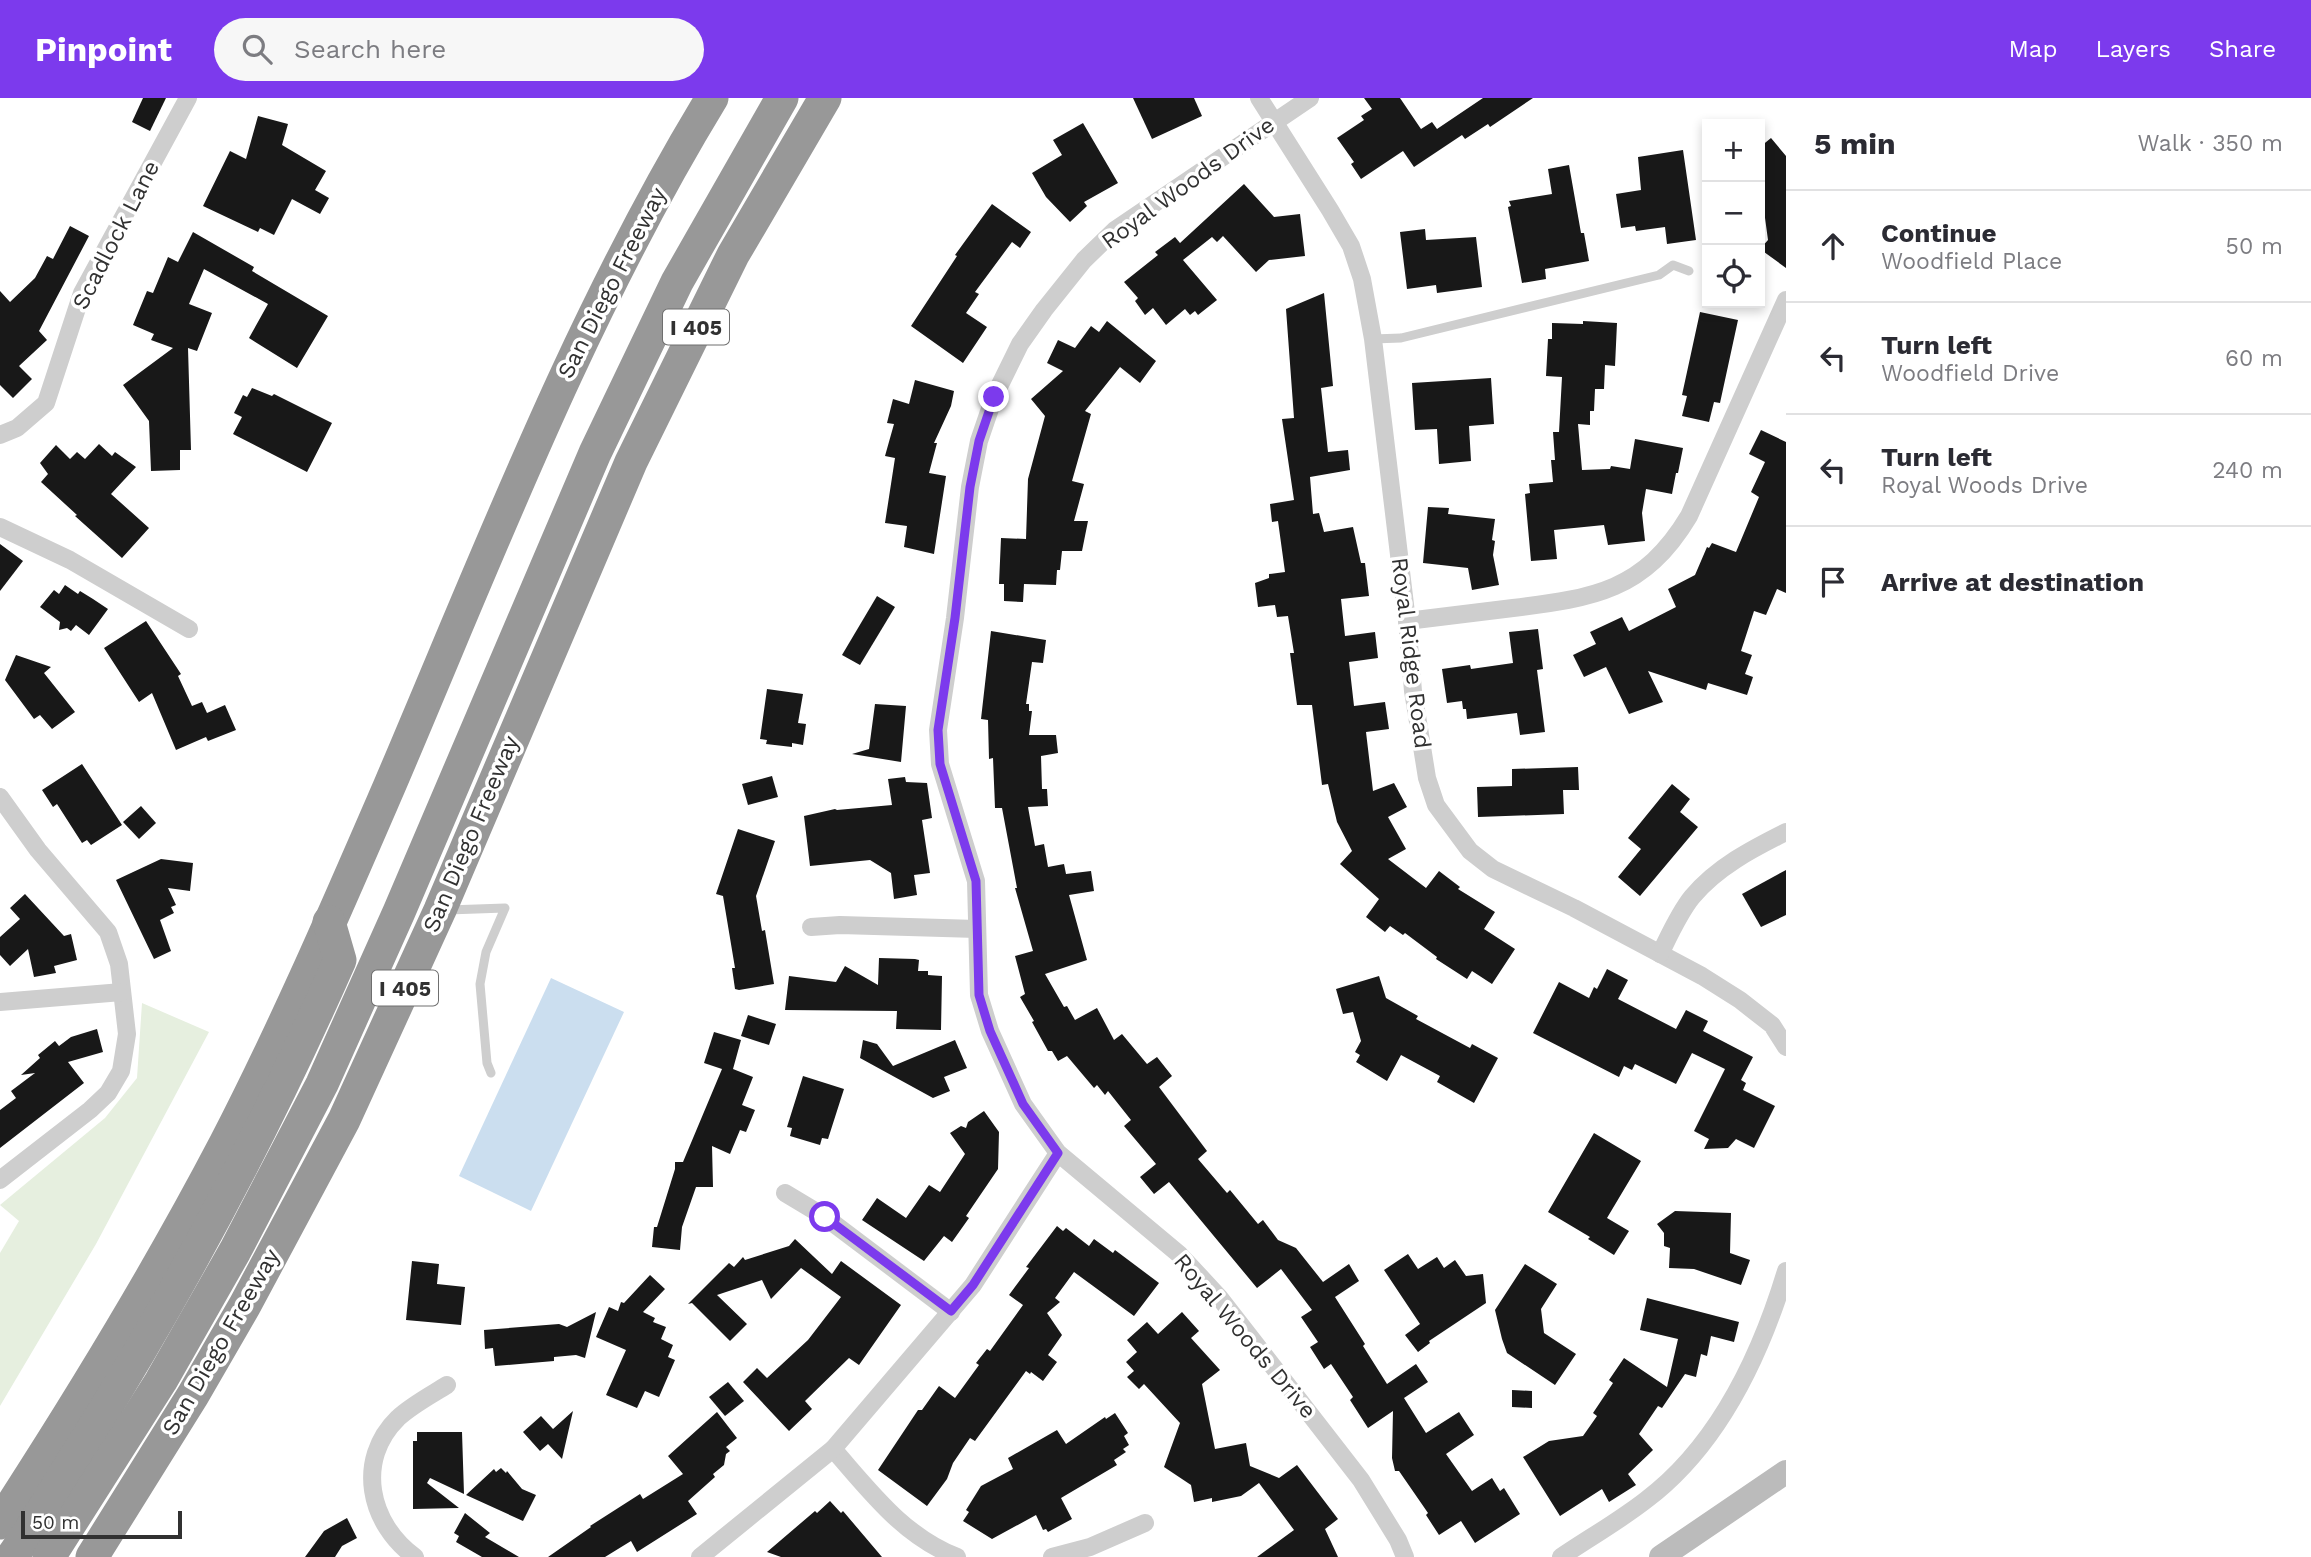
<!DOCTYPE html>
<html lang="en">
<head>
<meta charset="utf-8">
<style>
  body { margin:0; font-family:"Work Sans",sans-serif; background:#f7f7f7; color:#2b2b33 }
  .controls { position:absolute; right:21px; top:21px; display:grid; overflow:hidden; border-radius:0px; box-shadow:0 4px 10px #0003 }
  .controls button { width:63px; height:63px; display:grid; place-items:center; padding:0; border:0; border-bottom:2px solid #e1e1e2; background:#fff; color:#2b2b33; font:35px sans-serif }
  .scale { position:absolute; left:21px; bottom:18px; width:161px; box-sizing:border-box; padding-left:7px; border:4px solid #313131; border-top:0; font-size:19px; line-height:24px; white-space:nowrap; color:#313131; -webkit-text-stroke:5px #fff; paint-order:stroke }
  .stop { position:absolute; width:21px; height:21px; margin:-16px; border:5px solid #7c3aed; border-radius:50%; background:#fff }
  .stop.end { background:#7c3aed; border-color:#fff; box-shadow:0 2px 7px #0008 }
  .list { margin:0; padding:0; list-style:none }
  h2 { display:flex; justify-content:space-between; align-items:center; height:91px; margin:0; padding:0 28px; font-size:30px }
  h2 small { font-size:23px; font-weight:400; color:#7c7c81 }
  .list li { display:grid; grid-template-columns:46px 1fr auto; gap:21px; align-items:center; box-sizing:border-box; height:112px; padding:0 28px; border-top:2px solid #e1e1e2 }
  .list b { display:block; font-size:26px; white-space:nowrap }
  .list p { margin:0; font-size:23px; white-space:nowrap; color:#7c7c81 }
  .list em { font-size:23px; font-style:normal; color:#7c7c81 }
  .icon { flex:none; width:38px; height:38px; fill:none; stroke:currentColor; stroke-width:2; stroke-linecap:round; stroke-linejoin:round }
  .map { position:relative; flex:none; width:1786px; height:1459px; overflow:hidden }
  header { display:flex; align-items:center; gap:42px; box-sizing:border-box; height:98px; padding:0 35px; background:#7c3aed; color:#fff }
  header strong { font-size:33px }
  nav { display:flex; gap:38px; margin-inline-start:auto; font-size:24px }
  .search { width:490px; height:63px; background:#f7f7f7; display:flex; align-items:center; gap:18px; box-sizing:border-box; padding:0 24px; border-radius:38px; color:#7c7c81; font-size:26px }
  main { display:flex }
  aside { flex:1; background:#fff }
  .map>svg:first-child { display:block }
</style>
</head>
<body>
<header>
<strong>Pinpoint</strong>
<div class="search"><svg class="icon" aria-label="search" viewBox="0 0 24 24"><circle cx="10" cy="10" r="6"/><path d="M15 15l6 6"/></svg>Search here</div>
<nav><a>Map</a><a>Layers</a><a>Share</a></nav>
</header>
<main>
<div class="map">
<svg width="1786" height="1459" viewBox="0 0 1786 1459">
  <rect width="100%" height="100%" fill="#fff"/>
  <path fill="#e6efdf" d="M142,905L209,934L96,1146L0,1308V1155L19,1123L0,1107L105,1020L137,980Z"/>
  <path fill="#cbdeef" d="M551,880L624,914L531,1113L459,1078Z"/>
  <g fill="#181818">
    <path d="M143,0H166L150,33L132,24Z"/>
    <path d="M1133,0H1194L1202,18L1152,41Z"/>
    <path d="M1364,0H1400L1421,31L1432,24L1437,31L1483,0H1533L1490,29L1488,26L1465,41L1462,37L1414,69L1403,53L1361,81L1351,66L1354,64L1337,40L1364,22L1361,18L1372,11Z"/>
    <path d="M258,18L288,26L282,47L326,73L315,92L329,100L320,116L292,101L274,137L260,130L258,134L203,108L230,53L246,61Z"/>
    <path d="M1083,25L1118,85L1084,104L1087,108L1070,124L1046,99L1032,75L1062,57L1053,42Z"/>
    <path d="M1771,40L1786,58V170L1760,151L1768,142L1760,83V49Z"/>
    <path d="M1683,52L1696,142L1667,146L1665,129L1636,133L1635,128L1621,130L1616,96L1641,92L1638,59Z"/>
    <path d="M1569,67L1581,135H1584L1589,163L1545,171L1546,181L1522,185L1508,109L1511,108L1509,103L1552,96L1548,71Z"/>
    <path d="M1244,86L1274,119L1300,116L1305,158L1269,162L1256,174L1223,138L1217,144L1212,139L1183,162L1217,202L1198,217L1195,213L1190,217L1185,211L1166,227L1153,210L1145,217L1135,203L1138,200L1124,184L1158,157L1155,154L1175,139L1180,145Z"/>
    <path d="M992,106L1031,134L1020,150L1012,144L975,194L979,196L966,215L987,229L963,265L911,228L957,158L955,157Z"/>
    <path d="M70,128L89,138L39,233L47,242L19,268L32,281L13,300L0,287V193L10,204L35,180L47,158L53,161Z"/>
    <path d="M1425,131L1426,142L1476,139L1482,189L1437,195L1436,187L1407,191L1400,134Z"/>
    <path d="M193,134L254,169L252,173L328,218L297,270L249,240L268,206L204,171L189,206L212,215L197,253L188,250L191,352H180V372L151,373L149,323L123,287L173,250L151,242L154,236L133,227L147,193L153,195L168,159L178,164Z"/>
    <path d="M1324,195L1333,288L1321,290L1328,354L1348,352L1350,372L1310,379L1313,416L1319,415L1324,434L1353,429L1361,465H1365L1369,498L1341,501L1345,538L1375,534L1378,560L1349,564L1354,608L1385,604L1389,631L1366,634L1373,693L1394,685L1407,709L1388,719L1406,751L1388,761L1426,790L1439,773L1460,789L1458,791L1495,814L1484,831L1515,851L1492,886L1472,873L1467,881L1436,861L1437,859L1405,835L1403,837L1390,828L1385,834L1366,819L1379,801L1340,766L1352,753L1337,724L1328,686L1322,687L1312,607H1297L1290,555H1294L1288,518L1277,519L1275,507L1258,509L1255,485L1269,480V476L1285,474L1278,423L1272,424L1270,406L1294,402L1282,321L1294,320L1286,211Z"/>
    <path d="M1700,214L1738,222L1720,305L1714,304L1709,324L1682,318L1687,298L1682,297Z"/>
    <path d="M1107,223L1156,263L1140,285L1120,269L1085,313L1091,316L1072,383L1084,386L1074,423H1088L1082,453H1062L1060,472H1057L1056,487L1024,486L1023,504L1004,503V486H999L1001,440L1026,441L1028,381L1045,318L1031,301L1063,273L1047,265L1058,242L1075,250L1091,228L1099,234Z"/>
    <path d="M1583,223L1617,225L1615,268L1605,267L1604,291H1595L1594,313H1590V327L1578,326L1582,372L1610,371L1611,368L1630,371L1635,341L1683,350L1678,375H1676L1672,396L1646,391L1642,415L1645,443L1608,447L1604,427L1554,432L1557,461L1531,463L1525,396L1530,395L1529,386L1553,384L1551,362H1555L1553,334H1559L1562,279L1546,278L1548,241H1552V225L1583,226Z"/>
    <path d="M1491,280L1494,326L1469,328L1471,363L1439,366L1437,331L1415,332L1412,285Z"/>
    <path d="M915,282L954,293L951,308L934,345H937L929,375L946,378L934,456L904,449L907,428L885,425L895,360L885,358L894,326L887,325L893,301L909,306Z"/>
    <path d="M252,290L272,298L274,296L332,325L307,374L233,336L242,319L234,315L243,297L247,299Z"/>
    <path d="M1761,332L1786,344V495L1777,491L1766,517L1754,513L1741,553L1752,557L1745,576L1753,579L1747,597L1708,585L1706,592L1648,573L1663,604L1629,616L1606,569L1584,579L1573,557L1596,546L1590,534L1622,519L1629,533L1676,509L1668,491L1695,477L1707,449L1709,450L1712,445L1736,454L1759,399L1751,394L1765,364L1749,356Z"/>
    <path d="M99,346L112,358L115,354L136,369L111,396L149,430L122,460L75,418L77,417L41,384L48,376L40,365L56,347L70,361L77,354L85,361Z"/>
    <path d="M1428,409L1449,410L1448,416L1495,421L1492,442L1495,443L1493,457L1499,487L1472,492L1468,470L1423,465Z"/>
    <path d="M0,446L23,463L0,493Z"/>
    <path d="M65,487L78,496L80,493L93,501L108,511L89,537L76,527L71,533L67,530L59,532L60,524L40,509L54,492L59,496Z"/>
    <path d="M877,498L895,509L860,567L842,557Z"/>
    <path d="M146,523L181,576L178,578L192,608L202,604L207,615L225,607L236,632L208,643L206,639L176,652L152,595L139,604L104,550Z"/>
    <path d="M1538,531L1543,571L1537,572L1545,634L1520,637L1517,615L1467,621L1466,611H1463L1462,603L1447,605L1442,571L1470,567L1471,571L1513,565L1509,534Z"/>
    <path d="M991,533L1046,542L1043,565L1032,564L1026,606H1029V613H1032L1029,637H1056L1058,655L1041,658L1042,691H1047L1048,708L1028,709L1035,748L1044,746L1048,769L1064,766L1066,776L1091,773L1094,793L1069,797L1087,862L1045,876L1064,909L1067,908L1075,922L1097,910L1114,942L1122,936L1147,966L1157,959L1172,978L1159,989L1207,1053L1198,1061L1227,1095L1230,1092L1258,1126L1263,1122L1278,1142L1296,1150L1323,1184L1349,1166L1359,1183L1335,1199L1365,1246L1363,1248L1387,1286L1416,1266L1428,1284L1404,1300L1426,1335L1459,1314L1474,1337L1446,1356L1472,1393L1492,1380L1500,1393L1504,1390L1520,1416L1475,1445L1461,1423L1439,1437L1426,1417L1428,1415L1399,1373H1395L1392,1360L1393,1313L1368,1330L1350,1302L1353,1299L1331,1266L1324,1271L1310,1249L1318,1244L1301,1219L1312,1212L1281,1171L1257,1190L1169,1084L1154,1096L1140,1079L1156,1066L1124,1028L1131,1022L1108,993L1105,997L1097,987L1094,990L1067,958L1058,963L1052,953H1048L1032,924L1034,923L1020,899L1025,896L1015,858L1033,853L1015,790H1017L1002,710H995L993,660L989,661L988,622L981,621Z"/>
    <path d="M16,557L51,569L44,575L75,614L52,631L40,617L34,621L5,582Z"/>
    <path d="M767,591L803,596L798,625L806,626L803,647L792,645V649L766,646L767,642L760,641Z"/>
    <path d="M875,606L906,608L901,664L852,656L869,651Z"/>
    <path d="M82,666L122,727L91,747L87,742L82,745L57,706L53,709L42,692Z"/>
    <path d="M1578,669L1579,692H1563L1564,716L1478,719L1477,689L1512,688V671Z"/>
    <path d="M772,678L778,699L748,707L742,686Z"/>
    <path d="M905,679L906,684L927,685L932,720L922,722L930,775L914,777L917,797L894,801L891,775L870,762L810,768L804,718L835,711L837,712L892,707L888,681Z"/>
    <path d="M1672,686L1690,701L1680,714L1698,729L1640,798L1618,779L1641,751L1628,740Z"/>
    <path d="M141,708L156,725L139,741L123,724Z"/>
    <path d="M738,731L775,743L756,798L762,833L765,832L774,886L739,892L735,891L732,870H735L723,798L716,796Z"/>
    <path d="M161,761L193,765L190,793L168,790L176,807L171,809L174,815L160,822L171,853L154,861L116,782Z"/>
    <path d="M1786,772V817L1761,829L1742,796Z"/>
    <path d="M25,796L64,838L71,836L77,862L54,868L56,875L34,879L28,851L10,868L0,857V839L20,821L10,810Z"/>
    <path d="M879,860L915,861L919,862L918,873H928V877L942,878L941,932L896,931L897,913L785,912L789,878L836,884L845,868L878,887Z"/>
    <path d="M1607,871L1628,882L1618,901L1676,931L1686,912L1708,923L1703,933L1753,959L1741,982L1746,985L1743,992L1775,1008L1754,1050L1736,1041L1728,1050L1704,1051L1709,1041L1694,1033L1725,971L1692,955L1676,986L1635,966L1632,972L1624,968L1619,979L1533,935L1559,884L1589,900L1594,889L1597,891Z"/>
    <path d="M1379,878L1386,900L1418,918L1416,921L1470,950L1472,946L1498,960L1474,1005L1437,984L1440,978L1401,957L1387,983L1356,964L1360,957L1355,954L1361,943L1353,914L1343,916L1336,891Z"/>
    <path d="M748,917L776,926L769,947L741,938Z"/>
    <path d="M97,931L103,954L68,964L84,985L0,1050V1012L16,1000L11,993L35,975L21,977L40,960L38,957L55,943L59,948L71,939Z"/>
    <path d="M714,934L741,942L733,971L753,979L742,1007L755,1012L746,1034L740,1032L730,1056L712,1048L713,1089H696L682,1129L680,1152L652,1149L654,1129H657L675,1071V1064H683L722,971L704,965Z"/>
    <path d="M863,942L877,946L893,968L955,942L967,970L944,979L950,993L933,1000L860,960Z"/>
    <path d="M803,978L844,991L828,1041L822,1040L820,1047L790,1038L792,1030L787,1029Z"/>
    <path d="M984,1013L999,1034L998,1071L966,1118L969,1120L952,1144L944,1138L924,1163L862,1122L877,1100L906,1120L929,1087L940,1094L965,1056L950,1035L961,1028L966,1030L968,1024Z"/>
    <path d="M1594,1035L1641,1063L1607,1120L1629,1133L1614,1157L1588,1141L1590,1139L1548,1114Z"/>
    <path d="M1675,1113L1731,1115L1730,1155L1750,1162L1741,1187L1694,1171L1669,1170L1670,1150L1664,1148V1135L1657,1126Z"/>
    <path d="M1057,1128L1063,1133L1066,1130L1089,1148L1094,1141L1113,1155L1115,1152L1159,1185L1134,1218L1074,1174L1055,1200L1060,1204L1047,1215L1062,1237L1048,1257L1057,1264L1043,1283L1031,1274L1030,1276L1026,1273L975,1343L970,1340L953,1365L947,1381L927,1408L878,1372L918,1312H922L939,1288L955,1300L979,1267L976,1265L987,1251L990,1253L1023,1207L1009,1197L1029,1170L1026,1169Z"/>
    <path d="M795,1141L832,1176L841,1163L901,1207L859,1267L849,1260L805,1303L812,1311L789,1333L743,1284L757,1270L767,1280L808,1242L841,1199L801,1170L771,1201L762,1182L717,1197L747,1226L730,1243L692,1205L688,1206L729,1165L734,1169L743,1159L745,1162L789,1148Z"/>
    <path d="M1408,1156L1418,1171L1437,1159L1444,1170L1455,1162L1466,1178L1483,1176L1486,1205L1429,1243L1430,1245L1418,1254L1405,1237L1420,1226L1384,1172Z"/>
    <path d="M412,1163L439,1166L437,1186L465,1189L461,1227L406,1222Z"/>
    <path d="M1525,1166L1557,1186L1541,1211L1544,1235L1576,1256L1555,1287L1507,1255L1502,1241L1495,1212Z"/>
    <path d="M650,1177L665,1191L643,1214L655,1220L653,1224L666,1229L661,1241L673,1247L668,1259L675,1262L659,1299L645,1293L637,1310L606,1297L626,1252L596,1239L609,1209L618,1213L621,1204L624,1205Z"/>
    <path d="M1647,1200L1739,1224L1734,1244L1711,1238L1707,1258L1701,1256L1696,1279L1685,1276L1662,1310L1658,1308L1639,1336L1653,1352L1628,1376L1636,1387L1609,1404L1602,1391L1560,1418L1523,1359L1549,1343L1583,1338L1597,1318L1593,1315L1613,1285L1609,1282L1624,1260L1667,1289L1678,1241L1640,1232Z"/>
    <path d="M596,1214L585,1260L576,1257L554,1259V1263L495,1268L493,1250L485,1251L484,1232L559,1226L567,1229Z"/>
    <path d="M1182,1214L1199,1233L1191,1240L1220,1272L1202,1286L1215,1351L1246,1345L1250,1368L1279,1380L1297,1367L1338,1421L1325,1431L1338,1459H1257L1294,1432L1259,1385L1241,1398L1212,1404V1400L1194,1404L1191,1387L1164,1369L1180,1325L1144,1286L1139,1291L1127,1279L1134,1273L1126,1264L1137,1254L1127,1242L1147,1224L1158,1236Z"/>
    <path d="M728,1284L744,1303L725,1318L709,1299Z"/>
    <path d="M1512,1292L1532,1293V1310L1512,1309Z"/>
    <path d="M573,1313L562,1361L548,1346L540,1353L523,1334L541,1318L553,1331Z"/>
    <path d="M717,1314L737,1340L726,1349L730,1353L726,1356L724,1367L713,1376L715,1379L688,1403L697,1416L637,1454L631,1443L605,1459H548L591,1429L590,1428L640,1396L643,1401L683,1376L668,1358Z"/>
    <path d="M1115,1315L1128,1335L1124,1338L1129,1347L1123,1351L1126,1354L1114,1362L1117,1367L1061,1400L1072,1421L1048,1434L1046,1431L1043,1432L1036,1417L992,1441L963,1423L969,1414L966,1412L981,1388L1013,1371L1008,1360L1057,1332L1066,1346L1105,1319L1106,1321Z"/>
    <path d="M417,1334H462L464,1396L430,1380L427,1385L459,1410L413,1411V1343H417Z"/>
    <path d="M501,1370L506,1375L507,1373L522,1391L536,1397L523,1423L466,1397L494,1371L496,1374Z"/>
    <path d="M830,1403L841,1415L843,1413L882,1459H781L767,1454L815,1413L817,1415Z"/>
    <path d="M465,1415L490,1435L485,1439L519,1459H482L456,1444L459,1438L454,1435Z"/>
    <path d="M347,1420L357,1440L342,1448L335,1459H305L324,1433Z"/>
  </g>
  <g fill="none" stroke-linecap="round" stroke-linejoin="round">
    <g stroke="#cecece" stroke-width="9">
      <path d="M1373,241L1401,240L1659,177L1673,167L1689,173"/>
      <path d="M448,812L505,810L486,854L480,886L487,965L491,975"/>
    </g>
    <g stroke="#cecece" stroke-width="18">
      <path d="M1259,0L1330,112L1351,148L1362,181L1373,241L1407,523L1413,593L1427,680L1436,707L1470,753L1493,771L1574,810L1702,878L1740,902L1772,927L1786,949"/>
      <path d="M1310,0L1115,132L1084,162L1044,212L1020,246L994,299L979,343L970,389L955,520L938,632L940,666L976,783L979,897L990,933L1023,1006L1058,1055L1180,1157L1219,1199L1361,1382L1398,1442L1405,1459"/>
      <path d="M0,337L17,330L46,305L82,195L188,0"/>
      <path d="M0,429L70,462L189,531"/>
      <path d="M1407,523C1442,519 1478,514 1513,510C1594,500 1644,493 1689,418L1786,202"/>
      <path d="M0,699L38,752L108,834L119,866L127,936L121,973L108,995L90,1012L0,1082"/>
      <path d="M811,829L840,827L977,831"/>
      <path d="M1660,856C1669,838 1679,815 1692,799C1717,769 1752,751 1786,734"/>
      <path d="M0,904L122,894"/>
      <path d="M785,1095L825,1119L951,1214"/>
      <path d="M833,1351C870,1393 903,1438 957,1459"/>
      <path d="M415,1459C369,1426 355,1362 398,1320C412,1307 431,1297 447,1287"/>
      <path d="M700,1459L833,1351L973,1187L1058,1055"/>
      <path d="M1052,1459L1090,1449L1145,1425"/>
      <path d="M1561,1459C1589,1440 1619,1423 1646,1402C1719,1347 1760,1259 1786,1173"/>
    </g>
    <path stroke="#bbb" stroke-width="24" d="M1661,1459L1786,1374"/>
    <g stroke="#989898" stroke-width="33">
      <path d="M0,1425C80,1302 157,1176 225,1046C285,930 337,809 389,689C489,455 579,218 712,0"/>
      <path d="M12,1459C38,1422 61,1381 86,1342C182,1188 267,1028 340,862L329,824"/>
      <path d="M49,1459L161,1283L235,1153L322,986L399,814L595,355L677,184L782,0"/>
      <path d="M92,1459L193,1297L245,1207L344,1022L440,812L631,364L733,157L825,0"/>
    </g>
  </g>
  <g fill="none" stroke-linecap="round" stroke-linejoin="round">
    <path stroke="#7c3aed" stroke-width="9" d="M825,1119L951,1213L973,1187L1058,1055L1023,1006L990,933L979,897L976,783L940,666L938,632L955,520L970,389L979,343L994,299"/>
  </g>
  <g text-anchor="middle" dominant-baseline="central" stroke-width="7" stroke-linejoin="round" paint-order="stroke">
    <g fill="#fff" stroke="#6f6f6f" stroke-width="2">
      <rect x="663" y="211.5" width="66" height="35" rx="5"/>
      <rect x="372" y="872.5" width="66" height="35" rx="5"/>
    </g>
    <g font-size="21" font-weight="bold" fill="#313131">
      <text x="696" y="229">I 405</text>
      <text x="405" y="890">I 405</text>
    </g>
    <g font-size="23" fill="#313131" stroke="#fff">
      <text transform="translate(1188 85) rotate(-36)">Royal Woods Drive</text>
      <text transform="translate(116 137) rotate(-63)">Scadlock Lane</text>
      <text transform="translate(612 185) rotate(-63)">San Diego Freeway</text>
      <text transform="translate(1411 555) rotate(83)">Royal Ridge Road</text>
      <text transform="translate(471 736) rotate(-67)">San Diego Freeway</text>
      <text transform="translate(1245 1238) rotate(50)">Royal Woods Drive</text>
      <text transform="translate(221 1244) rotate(-60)">San Diego Freeway</text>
    </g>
  </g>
</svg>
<div class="controls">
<button>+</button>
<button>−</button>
<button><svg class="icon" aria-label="locate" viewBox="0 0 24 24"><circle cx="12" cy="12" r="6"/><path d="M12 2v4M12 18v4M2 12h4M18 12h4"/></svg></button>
</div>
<div class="scale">50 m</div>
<div class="stop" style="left:825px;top:1119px"></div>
<div class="stop end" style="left:994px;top:299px"></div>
</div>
<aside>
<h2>5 min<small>Walk · 350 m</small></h2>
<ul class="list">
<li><svg class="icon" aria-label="ahead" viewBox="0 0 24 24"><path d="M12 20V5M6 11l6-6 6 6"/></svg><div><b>Continue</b><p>Woodfield Place</p></div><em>50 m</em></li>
<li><svg class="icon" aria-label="left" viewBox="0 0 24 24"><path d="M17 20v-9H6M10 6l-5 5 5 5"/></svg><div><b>Turn left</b><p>Woodfield Drive</p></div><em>60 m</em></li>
<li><svg class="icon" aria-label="left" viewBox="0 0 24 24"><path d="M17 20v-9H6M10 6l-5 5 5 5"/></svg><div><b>Turn left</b><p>Royal Woods Drive</p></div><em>240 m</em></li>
<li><svg class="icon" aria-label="arrive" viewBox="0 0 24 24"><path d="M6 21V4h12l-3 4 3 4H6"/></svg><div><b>Arrive at destination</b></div></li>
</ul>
</aside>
</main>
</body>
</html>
